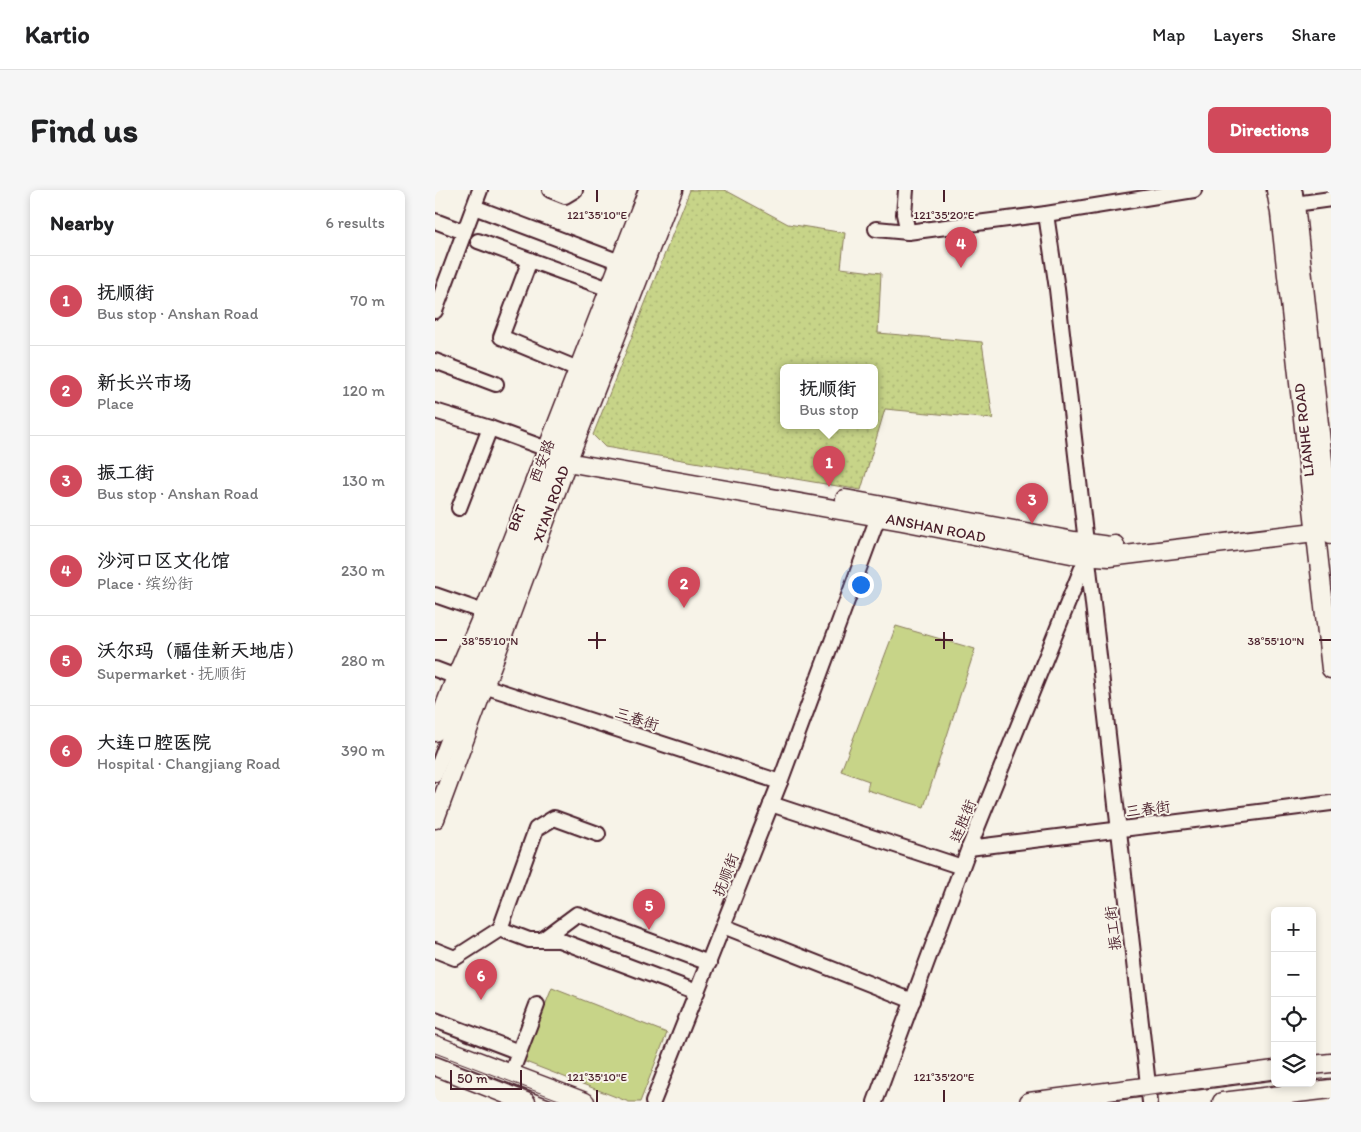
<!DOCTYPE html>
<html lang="en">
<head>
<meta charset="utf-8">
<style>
  body { margin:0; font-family:Itim,"LXGW WenKai TC",sans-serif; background:#f6f6f6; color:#202124 }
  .controls { position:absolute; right:15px; bottom:15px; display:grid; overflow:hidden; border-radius:8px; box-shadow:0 2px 8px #0003 }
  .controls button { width:45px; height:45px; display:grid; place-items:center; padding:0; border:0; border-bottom:1px solid #e0e0e0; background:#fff; color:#202124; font:25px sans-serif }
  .scale { position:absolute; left:15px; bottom:12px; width:72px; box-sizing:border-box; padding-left:5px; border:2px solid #4a1f2b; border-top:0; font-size:14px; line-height:18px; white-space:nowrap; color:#4a1f2b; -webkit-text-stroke:4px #f7f3e8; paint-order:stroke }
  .you { position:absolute; left:425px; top:394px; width:18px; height:18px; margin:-12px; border:4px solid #fff; border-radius:50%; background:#1a73e8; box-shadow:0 0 0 8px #1a73e833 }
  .badge { display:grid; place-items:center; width:32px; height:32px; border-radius:50%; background:#d1495b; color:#fff; font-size:16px; font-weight:700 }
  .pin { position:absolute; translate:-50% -41px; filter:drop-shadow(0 1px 2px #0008) }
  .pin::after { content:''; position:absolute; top:26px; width:18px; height:15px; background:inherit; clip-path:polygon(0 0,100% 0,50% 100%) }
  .popup { position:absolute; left:345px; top:174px; width:98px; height:65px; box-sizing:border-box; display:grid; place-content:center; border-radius:8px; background:#fff; filter:drop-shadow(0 1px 4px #0005); font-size:16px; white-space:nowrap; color:#757577 }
  .popup b { font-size:19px; color:#202124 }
  .popup::after { content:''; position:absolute; left:50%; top:100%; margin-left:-10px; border:10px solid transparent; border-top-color:#fff }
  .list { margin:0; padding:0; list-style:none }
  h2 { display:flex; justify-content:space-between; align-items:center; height:65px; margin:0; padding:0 20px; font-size:21px }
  h2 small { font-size:16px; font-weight:400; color:#757577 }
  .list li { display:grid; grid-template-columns:32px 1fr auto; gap:15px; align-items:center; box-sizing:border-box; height:90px; padding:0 20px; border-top:1px solid #e0e0e0 }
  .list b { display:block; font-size:19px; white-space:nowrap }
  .list p { margin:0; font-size:16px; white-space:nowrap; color:#757577 }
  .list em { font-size:16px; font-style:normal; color:#757577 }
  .icon { flex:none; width:28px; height:28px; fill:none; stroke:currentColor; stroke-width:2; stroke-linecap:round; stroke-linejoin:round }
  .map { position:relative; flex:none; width:896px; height:912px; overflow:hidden; border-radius:8px }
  header { display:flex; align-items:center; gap:30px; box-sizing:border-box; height:70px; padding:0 25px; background:#fff; border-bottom:1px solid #e0e0e0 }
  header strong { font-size:24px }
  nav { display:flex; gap:28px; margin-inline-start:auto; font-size:18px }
  .intro { display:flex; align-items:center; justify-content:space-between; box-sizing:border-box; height:120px; padding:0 30px }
  h1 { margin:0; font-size:35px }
  .button { padding:12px 22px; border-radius:8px; background:#d1495b; color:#fff; font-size:18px; font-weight:700 }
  main { display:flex; gap:30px; padding:0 30px }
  aside { flex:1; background:#fff; border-radius:8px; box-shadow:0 2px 8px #0003 }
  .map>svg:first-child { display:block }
</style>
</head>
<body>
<header>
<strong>Kartio</strong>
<nav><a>Map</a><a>Layers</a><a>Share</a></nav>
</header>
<div class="intro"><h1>Find us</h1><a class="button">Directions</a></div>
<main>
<aside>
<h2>Nearby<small>6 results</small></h2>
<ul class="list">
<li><span class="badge">1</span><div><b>抚顺街</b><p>Bus stop · Anshan Road</p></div><em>70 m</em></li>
<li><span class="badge">2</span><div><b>新长兴市场</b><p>Place</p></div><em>120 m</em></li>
<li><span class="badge">3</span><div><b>振工街</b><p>Bus stop · Anshan Road</p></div><em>130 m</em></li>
<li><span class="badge">4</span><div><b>沙河口区文化馆</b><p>Place · 缤纷街</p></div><em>230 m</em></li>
<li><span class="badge">5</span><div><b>沃尔玛（福佳新天地店）</b><p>Supermarket · 抚顺街</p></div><em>280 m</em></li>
<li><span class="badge">6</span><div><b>大连口腔医院</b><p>Hospital · Changjiang Road</p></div><em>390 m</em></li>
</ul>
</aside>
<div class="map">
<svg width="896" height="912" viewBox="0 0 896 912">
  <defs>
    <pattern id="grass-dots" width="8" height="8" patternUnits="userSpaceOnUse" patternTransform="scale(1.25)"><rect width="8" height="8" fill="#c7d488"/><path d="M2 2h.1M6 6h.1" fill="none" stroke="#acb676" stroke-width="1.8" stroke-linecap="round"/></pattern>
  </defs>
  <rect width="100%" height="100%" fill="#f7f3e8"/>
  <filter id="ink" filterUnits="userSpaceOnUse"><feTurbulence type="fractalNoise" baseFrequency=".02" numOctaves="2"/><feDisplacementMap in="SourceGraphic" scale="10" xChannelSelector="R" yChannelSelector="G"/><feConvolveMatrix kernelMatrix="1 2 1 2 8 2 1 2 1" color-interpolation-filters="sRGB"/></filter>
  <g filter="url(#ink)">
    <path fill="url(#grass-dots)" stroke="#887a5a" fill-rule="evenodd" d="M255,0H290L353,34L410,43L406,78L446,83L443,143L547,152L558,229L450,219L426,300L170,257L158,245ZM349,178H439V236H349Z"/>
    <g fill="#c7d488" stroke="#887a5a">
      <path d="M461,436L540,459L489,617L432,600L434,591L406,581Z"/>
      <path d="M117,798L232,843L205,912H194L88,871Z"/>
    </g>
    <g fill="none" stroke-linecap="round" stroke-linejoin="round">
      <defs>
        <g id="minor">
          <path d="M115,0L130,6L140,0"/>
          <path d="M471,0L469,24L473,42"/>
          <path d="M860,3V14L896,9"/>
          <path d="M39,17L185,72"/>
          <path d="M611,24L622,99L715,912"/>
          <path d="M0,31L29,42"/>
          <path d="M441,39L473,42L611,24L759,0"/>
          <path d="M43,51L174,99"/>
          <path d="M95,70L66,147L143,179"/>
          <path d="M0,121L45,0"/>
          <path d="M0,171L61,194"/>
          <path d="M0,221L55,238L112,259"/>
          <path d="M24,318L55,238"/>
          <path d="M0,405L49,422"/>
          <path d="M0,479L21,487"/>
          <path d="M49,496L345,592"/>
          <path d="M0,584L125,259L227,0"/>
          <path d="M336,614L527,677"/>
          <path d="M534,658L896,613"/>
          <path d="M288,736L478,811"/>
          <path d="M65,739L101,639L119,628L163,644"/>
          <path d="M107,750L142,724L274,773"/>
          <path d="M0,760L20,768L65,739L94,750H124L262,802"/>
          <path d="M0,830L84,862"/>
          <path d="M76,884L102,815"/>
          <path d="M218,912L345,592L443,327"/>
          <path d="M440,912L534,658L651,368"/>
        </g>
        <g id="major">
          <path d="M841,0L845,23L896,479"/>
          <path d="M857,0L860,14L896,344"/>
          <path d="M112,259L123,267L132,272L467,331L636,364L674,367L896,340"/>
          <path d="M410,309L639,351L674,356L680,355"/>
          <path d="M0,542L21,487L49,422L213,0"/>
          <path d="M0,629L132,272L238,0"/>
          <path d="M0,855L150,912"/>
          <path d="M877,875L896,873"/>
          <path d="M0,876L91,912"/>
          <path d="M594,912L840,880"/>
          <path d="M787,912L896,899"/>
        </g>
      </defs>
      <use href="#minor" stroke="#4a1f2b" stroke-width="18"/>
      <use href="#major" stroke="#4a1f2b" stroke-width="21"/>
      <use href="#minor" stroke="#f7f3e8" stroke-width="14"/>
      <use href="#major" stroke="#f7f3e8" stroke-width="18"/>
      <g stroke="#4a1f2b" stroke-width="1">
        <path d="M0,863L129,912"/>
        <path d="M877,890L896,888"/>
        <path d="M832,896L855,893"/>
        <path d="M662,912L840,889"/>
      </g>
    </g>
  </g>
  <path fill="none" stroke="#4a1f2b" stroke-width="2" d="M162,0V12M509,0V12M162,442V459M509,442V459M0,450H12M153,450H171M500,450H518M884,450H896M162,900V912M509,900V912"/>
  <g text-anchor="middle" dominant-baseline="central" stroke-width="4" stroke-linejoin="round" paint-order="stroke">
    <g font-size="15" fill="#4a1f2b" stroke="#f7f3e8">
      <text transform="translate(869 240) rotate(-96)">LIANHE ROAD</text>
      <text transform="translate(107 271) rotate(-69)">西安路</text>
      <text transform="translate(116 314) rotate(-70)">XI'AN ROAD</text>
      <text transform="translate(82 328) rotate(-69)">BRT</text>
      <text transform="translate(501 338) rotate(11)">ANSHAN ROAD</text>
      <text transform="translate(202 529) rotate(18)">三春街</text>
      <text transform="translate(713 619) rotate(-7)">三春街</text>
      <text transform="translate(528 631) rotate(-68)">连胜街</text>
      <text transform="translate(291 685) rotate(-69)">抚顺街</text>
      <text transform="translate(678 738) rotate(-97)">振工街</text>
    </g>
  </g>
  <g font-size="12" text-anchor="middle" fill="#4a1f2b" stroke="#f7f3e8" stroke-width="4" stroke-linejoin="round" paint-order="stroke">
    <text x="162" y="29">121°35'10"E</text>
    <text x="509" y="29">121°35'20"E</text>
    <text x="55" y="455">38°55'10"N</text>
    <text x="841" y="455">38°55'10"N</text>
    <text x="162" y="891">121°35'10"E</text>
    <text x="509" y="891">121°35'20"E</text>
  </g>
</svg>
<div class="controls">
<button>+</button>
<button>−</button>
<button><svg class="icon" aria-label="locate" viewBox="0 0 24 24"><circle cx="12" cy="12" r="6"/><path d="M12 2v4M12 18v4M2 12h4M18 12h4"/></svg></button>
<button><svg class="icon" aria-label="layers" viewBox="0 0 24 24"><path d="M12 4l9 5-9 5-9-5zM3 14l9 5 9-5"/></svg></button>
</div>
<div class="scale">50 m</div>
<div class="you"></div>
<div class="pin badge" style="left:394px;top:297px">1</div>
<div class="popup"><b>抚顺街</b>Bus stop</div>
<div class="pin badge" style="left:249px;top:418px">2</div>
<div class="pin badge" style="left:597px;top:334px">3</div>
<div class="pin badge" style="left:526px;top:78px">4</div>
<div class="pin badge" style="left:214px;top:740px">5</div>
<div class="pin badge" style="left:46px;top:810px">6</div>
</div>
</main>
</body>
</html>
